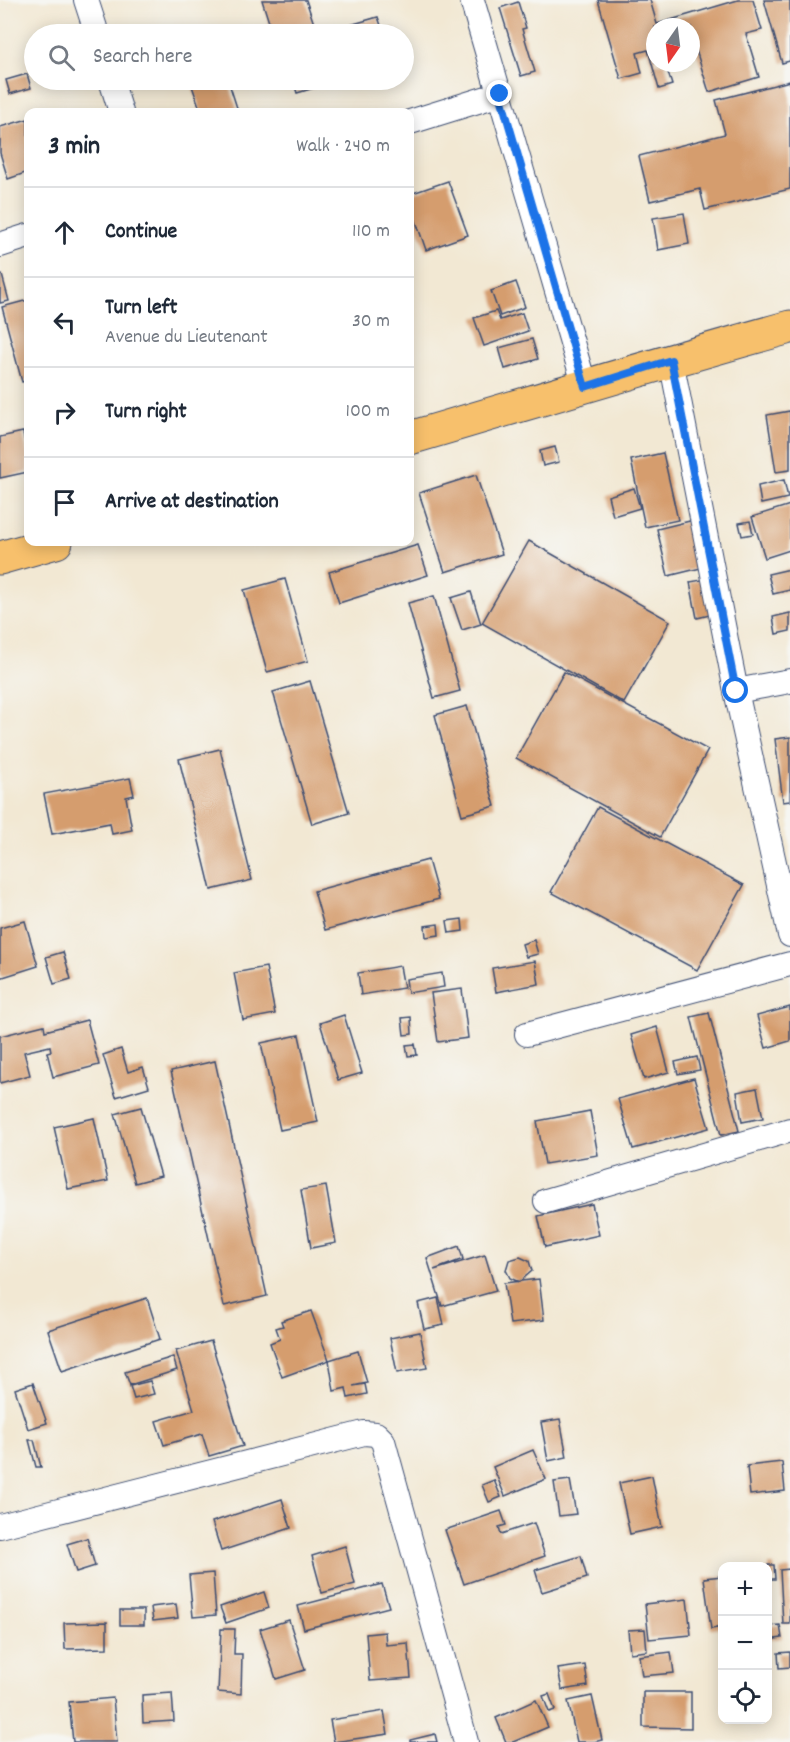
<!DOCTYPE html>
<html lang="en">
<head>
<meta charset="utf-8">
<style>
  body { margin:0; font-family:Dekko,sans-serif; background:#f6f6f7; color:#1f2937 }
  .controls { position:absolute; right:18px; bottom:18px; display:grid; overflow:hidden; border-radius:12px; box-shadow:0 3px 15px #0003 }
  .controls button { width:54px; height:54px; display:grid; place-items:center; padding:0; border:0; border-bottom:2px solid #e0e1e3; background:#fff; color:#1f2937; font:30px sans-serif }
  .compass { position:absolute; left:646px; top:18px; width:54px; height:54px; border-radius:50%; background:#fff; box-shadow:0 3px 15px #0003; rotate:194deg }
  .stop { position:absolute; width:18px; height:18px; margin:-14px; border:4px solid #1a73e8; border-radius:50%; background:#fff }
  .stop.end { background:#1a73e8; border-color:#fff; box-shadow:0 2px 6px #0008 }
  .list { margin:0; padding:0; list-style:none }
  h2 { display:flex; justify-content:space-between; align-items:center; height:78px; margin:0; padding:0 24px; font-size:26px }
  h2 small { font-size:20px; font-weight:400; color:#747a83 }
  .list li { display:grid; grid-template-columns:39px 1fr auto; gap:18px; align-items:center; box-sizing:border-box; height:90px; padding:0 24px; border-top:2px solid #e0e1e3 }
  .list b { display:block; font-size:22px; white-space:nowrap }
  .list p { margin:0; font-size:20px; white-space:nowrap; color:#747a83 }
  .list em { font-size:20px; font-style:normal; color:#747a83 }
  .icon { flex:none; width:33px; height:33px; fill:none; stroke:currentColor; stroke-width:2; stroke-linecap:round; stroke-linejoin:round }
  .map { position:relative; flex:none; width:790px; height:1742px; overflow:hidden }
  .search { position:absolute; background:#fff; box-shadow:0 3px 15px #0003; left:24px; top:24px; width:390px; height:66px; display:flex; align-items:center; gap:15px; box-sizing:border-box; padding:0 21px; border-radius:33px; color:#747a83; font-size:22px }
  .panel { position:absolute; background:#fff; box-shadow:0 3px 15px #0003; left:24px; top:108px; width:390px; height:438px; border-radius:12px }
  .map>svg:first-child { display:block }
</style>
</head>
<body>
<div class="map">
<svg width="790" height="1742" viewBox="0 0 790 1742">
  <rect width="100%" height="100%" fill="#f6f6f2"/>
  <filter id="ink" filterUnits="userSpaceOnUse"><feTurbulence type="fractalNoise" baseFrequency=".0167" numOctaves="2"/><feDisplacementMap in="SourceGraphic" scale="12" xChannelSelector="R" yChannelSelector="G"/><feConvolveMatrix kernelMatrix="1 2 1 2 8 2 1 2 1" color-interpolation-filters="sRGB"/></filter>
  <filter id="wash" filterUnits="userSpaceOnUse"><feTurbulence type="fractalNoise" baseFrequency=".008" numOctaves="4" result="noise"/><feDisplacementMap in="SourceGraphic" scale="24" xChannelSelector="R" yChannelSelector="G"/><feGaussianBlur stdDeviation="1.35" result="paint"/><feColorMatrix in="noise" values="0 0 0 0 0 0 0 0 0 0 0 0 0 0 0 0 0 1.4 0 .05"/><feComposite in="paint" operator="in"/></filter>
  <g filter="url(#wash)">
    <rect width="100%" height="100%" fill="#f2e8d3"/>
    <g id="blocks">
      <g fill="#d59d6e">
        <path d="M262,0H306L314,24L290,31L289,27L272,32Z"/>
        <path d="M598,0H650L657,24L738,0H753L762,30L746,34L759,77L709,92L696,50L691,51V27H655V63H665L672,85L659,89L648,50L637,53L642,73L621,79Z"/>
        <path d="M764,0H790V61L782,63Z"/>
        <path d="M518,2L526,28L522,29L535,72L521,76L500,8Z"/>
        <path d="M378,17L383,31L394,28L396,34H345L343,27Z"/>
        <path d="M27,74L31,88L10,94L6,80Z"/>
        <path d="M190,80H228L238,111L201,112Z"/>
        <path d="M293,80H312L314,88L297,93Z"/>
        <path d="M790,81V189L705,210L700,189L650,201L639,156L725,134L716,100Z"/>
        <path d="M28,119V172L8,179L0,153V127Z"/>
        <path d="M448,181L468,235L426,250L410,204V194Z"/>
        <path d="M684,213L689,244L658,250L653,218Z"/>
        <path d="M0,275H2L9,301L0,303Z"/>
        <path d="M516,282L525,307L500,316L491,291Z"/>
        <path d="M28,300V381L22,382L2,307Z"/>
        <path d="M496,311L500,320L522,313L528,331L484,346L474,318Z"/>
        <path d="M532,339L538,359L505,369L499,348Z"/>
        <path d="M790,411V470L776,472L767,415Z"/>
        <path d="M23,432L28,457V472L0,478V437Z"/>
        <path d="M555,447L559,462L543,466L540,451Z"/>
        <path d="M663,453L678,520L645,527L631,460Z"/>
        <path d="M476,475L502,554L445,572L419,493Z"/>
        <path d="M784,480L788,498L761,504L758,486Z"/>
        <path d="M634,488L640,508L613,516L608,496Z"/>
        <path d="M790,505V550L765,558L752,517Z"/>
        <path d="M694,520L705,567L668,576L657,529Z"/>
        <path d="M750,521L753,534L742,536L739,523Z"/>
        <path d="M529,541L670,621L624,703L482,623Z"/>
        <path d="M418,545L428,575L339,603L329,572Z"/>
        <path d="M790,569V590L773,594L768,574Z"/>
        <path d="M285,579L308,661L267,672L244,590Z"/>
        <path d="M707,579L714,614L697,618L690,582Z"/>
        <path d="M471,592L481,624L462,630L451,598Z"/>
        <path d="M434,596L460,691L434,698L408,603Z"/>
        <path d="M790,613V631L776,634L773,617Z"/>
        <path d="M564,672L708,750L660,837L516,758Z"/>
        <path d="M310,681L349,813L312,824L273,692Z"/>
        <path d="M467,706L495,806L462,815L435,715Z"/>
        <path d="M790,737V801L783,802L775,739Z"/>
        <path d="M220,749L252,880L211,890L179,759Z"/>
        <path d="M130,778L134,795L126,797L132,830L112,834L110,823L52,834L44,794Z"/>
        <path d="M598,807L744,885L697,970L551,892Z"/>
        <path d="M428,860L439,899L325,930L314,891Z"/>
        <path d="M462,919L463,931L449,933L447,921Z"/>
        <path d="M25,921L38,966L0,978V928Z"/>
        <path d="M438,924L439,935L426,937L425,926Z"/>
        <path d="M534,940L538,954L526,957L522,944Z"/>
        <path d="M63,952L71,979L54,984L46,957Z"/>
        <path d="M535,961L539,984L496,992L492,968Z"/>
        <path d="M400,966L404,988L361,995L358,973Z"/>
        <path d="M266,967L275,1014L243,1020L234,973Z"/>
        <path d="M442,973L444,987L408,993L406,979Z"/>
        <path d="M462,989L468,1038L438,1042L431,993Z"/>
        <path d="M790,1007V1041L766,1048L757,1016Z"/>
        <path d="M709,1013L739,1131L721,1135L691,1017Z"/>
        <path d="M344,1015L362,1073L338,1080L320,1023Z"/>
        <path d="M411,1017L412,1034L404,1035L402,1018Z"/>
        <path d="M87,1020L99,1065L53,1077L47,1052L51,1051L50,1046L24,1052L30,1075L0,1083V1036L44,1025L45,1031Z"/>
        <path d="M657,1027L669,1072L644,1079L631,1035Z"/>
        <path d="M299,1035L318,1122L280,1130L261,1043Z"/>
        <path d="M415,1044L417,1055L408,1056L406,1045Z"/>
        <path d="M121,1049L128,1072L143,1067L149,1087L116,1097L103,1055Z"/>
        <path d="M697,1057L700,1070L678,1074L675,1062Z"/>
        <path d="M215,1061L267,1296L224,1306L171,1071Z"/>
        <path d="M694,1078L709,1128L633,1149L618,1099Z"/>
        <path d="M757,1088L763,1118L742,1122L737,1092Z"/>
        <path d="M141,1107L161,1176L135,1183L115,1114Z"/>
        <path d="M590,1111L598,1155L545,1164L537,1121Z"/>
        <path d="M94,1118L108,1181L68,1189L54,1127Z"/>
        <path d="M326,1186L336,1243L311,1248L301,1190Z"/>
        <path d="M592,1204L599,1235L545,1247L538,1216Z"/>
        <path d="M459,1246L463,1259L434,1270L485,1255L496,1291L442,1306L427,1258Z"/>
        <path d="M520,1257L529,1261L532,1271L519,1282L510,1278L506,1270L509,1260Z"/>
        <path d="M539,1279L544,1320L510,1324L504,1283Z"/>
        <path d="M147,1298L160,1339L62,1371L48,1330Z"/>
        <path d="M438,1298L444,1325L424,1329L418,1303Z"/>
        <path d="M311,1311L329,1360L282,1377L270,1343L280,1339L276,1328L283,1326L281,1321Z"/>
        <path d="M420,1332L427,1368L397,1373L390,1338Z"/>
        <path d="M211,1341L243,1446L209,1456L202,1434L164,1445L156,1421L194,1410L176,1351Z"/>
        <path d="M358,1351L367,1383L353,1386L365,1384L367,1394L348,1398L346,1388L334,1391L329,1360Z"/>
        <path d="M173,1357L177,1370L130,1385L125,1372Z"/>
        <path d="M150,1381L154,1394L134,1399L130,1386Z"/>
        <path d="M33,1383L47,1423L28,1429L15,1389Z"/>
        <path d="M560,1419L567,1457L548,1461L541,1422Z"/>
        <path d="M29,1440H34L41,1467H36Z"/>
        <path d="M533,1450L546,1479L505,1496L493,1467Z"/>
        <path d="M782,1462L785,1491L750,1495L747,1466Z"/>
        <path d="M652,1476L662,1527L630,1534L619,1483Z"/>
        <path d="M494,1480L501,1497L489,1502L482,1485Z"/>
        <path d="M570,1480L576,1514L559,1516L554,1482Z"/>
        <path d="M282,1499L291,1528L221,1551L212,1522Z"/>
        <path d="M501,1511L506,1525L499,1527L501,1534L534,1523L545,1556L464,1584L445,1530Z"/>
        <path d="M87,1538L95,1566L76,1572L67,1544Z"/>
        <path d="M345,1546L355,1584L322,1593L312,1556Z"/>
        <path d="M581,1556L587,1578L542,1592L535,1570Z"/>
        <path d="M768,1565H774L775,1579H768Z"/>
        <path d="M790,1569V1624H783L780,1570Z"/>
        <path d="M213,1573L216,1615L193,1617L189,1575Z"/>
        <path d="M722,1576V1627L711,1629L704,1578Z"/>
        <path d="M382,1584L389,1607L304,1629L298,1606Z"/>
        <path d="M264,1592L269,1608L226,1623L220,1607Z"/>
        <path d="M687,1599L691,1635L649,1639L645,1604Z"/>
        <path d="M176,1604L178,1618L153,1621L151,1607Z"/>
        <rect x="120" y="1610" width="24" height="15"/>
        <path d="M289,1620L305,1670L276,1679L260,1629Z"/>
        <path d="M107,1622V1648L65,1649L64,1623Z"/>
        <path d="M780,1625L782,1638L768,1640V1626Z"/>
        <path d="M221,1629H235L234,1654H242L241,1694L218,1692Z"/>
        <path d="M645,1629L647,1651L630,1653L628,1630Z"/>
        <path d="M385,1632L386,1645L408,1643L411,1678L370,1681L366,1634Z"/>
        <path d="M671,1652L674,1673L642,1676L639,1656Z"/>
        <path d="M790,1652V1667L779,1668L778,1653Z"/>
        <path d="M585,1665L588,1686L562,1690L558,1669Z"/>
        <path d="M643,1692H691V1728L643,1727Z"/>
        <path d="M172,1693L174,1721L143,1723L142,1695Z"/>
        <path d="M549,1694L555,1710L549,1712L543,1696Z"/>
        <path d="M592,1696L602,1740L594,1742H577L568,1701Z"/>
        <path d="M113,1698L117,1742H73L69,1702Z"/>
        <path d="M536,1700L548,1727L513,1742H506L496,1718Z"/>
        <path d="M384,1711L388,1734L334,1742L330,1720Z"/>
        <path d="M435,1734L437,1742H410V1740Z"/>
      </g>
    </g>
  </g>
  <g filter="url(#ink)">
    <use href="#blocks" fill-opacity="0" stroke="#3b4b70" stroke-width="1.5"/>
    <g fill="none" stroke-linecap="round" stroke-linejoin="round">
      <defs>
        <g id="minor">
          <path d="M86,0L97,34"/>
          <path d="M472,0L585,387"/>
          <path d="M111,80L121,112"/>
          <path d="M410,122L500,94"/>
          <path d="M0,245L28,236"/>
          <path d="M671,360L736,691L790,935"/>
          <path d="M736,691L790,681"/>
          <path d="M527,1034L790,964"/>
          <path d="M546,1201L790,1130"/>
          <path d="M0,1526L364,1433L376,1434L383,1441L466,1742"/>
        </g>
        <g id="primary">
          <path d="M410,438C536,401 663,362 790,327"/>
          <path d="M0,558L56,542"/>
        </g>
      </defs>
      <use href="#minor" stroke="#3b4b70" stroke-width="26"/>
      <use href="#primary" stroke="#3b4b70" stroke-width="35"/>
      <use href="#minor" stroke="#fff" stroke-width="24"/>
      <use href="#primary" stroke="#f7c06c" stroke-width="33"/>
    </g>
  </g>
  <g fill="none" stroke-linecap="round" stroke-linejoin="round" filter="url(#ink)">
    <path stroke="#1a73e8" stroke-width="8" d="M500,94L585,387L671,360L736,691"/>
  </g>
</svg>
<div class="controls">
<button>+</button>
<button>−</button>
<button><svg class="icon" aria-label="locate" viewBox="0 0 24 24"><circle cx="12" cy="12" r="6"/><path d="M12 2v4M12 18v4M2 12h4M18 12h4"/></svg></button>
</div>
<svg class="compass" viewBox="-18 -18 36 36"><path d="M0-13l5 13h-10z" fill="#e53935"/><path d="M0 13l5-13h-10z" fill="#747a83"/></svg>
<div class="stop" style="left:736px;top:691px"></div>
<div class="stop end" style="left:500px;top:94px"></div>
<div class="search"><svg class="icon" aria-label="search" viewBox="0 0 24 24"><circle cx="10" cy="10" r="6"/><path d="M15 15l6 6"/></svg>Search here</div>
<section class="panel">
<h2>3 min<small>Walk · 240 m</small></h2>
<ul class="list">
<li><svg class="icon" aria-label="ahead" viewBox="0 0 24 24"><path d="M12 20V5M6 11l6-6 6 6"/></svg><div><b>Continue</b></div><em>110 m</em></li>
<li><svg class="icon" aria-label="left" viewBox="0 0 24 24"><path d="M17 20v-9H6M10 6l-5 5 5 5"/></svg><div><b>Turn left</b><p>Avenue du Lieutenant</p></div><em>30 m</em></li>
<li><svg class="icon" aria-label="right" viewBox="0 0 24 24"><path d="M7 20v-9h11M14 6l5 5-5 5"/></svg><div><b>Turn right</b></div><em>100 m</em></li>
<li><svg class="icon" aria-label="arrive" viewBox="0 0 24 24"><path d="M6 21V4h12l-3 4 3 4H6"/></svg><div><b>Arrive at destination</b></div></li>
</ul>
</section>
</div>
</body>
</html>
